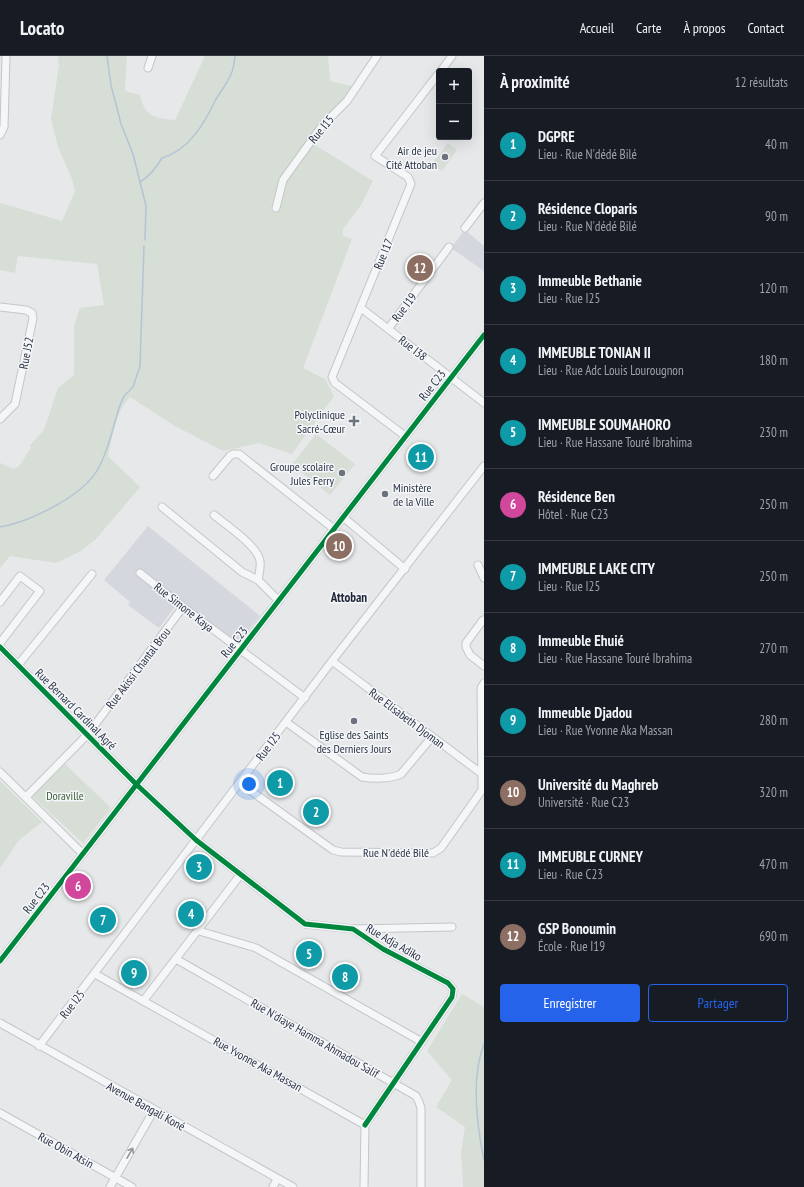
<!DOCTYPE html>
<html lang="fr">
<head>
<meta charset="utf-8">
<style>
  body { margin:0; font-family:"PT Sans Narrow",sans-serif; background:#242831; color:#f1f3f6 }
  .controls { position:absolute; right:12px; top:12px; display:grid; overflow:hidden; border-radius:4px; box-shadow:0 4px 16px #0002 }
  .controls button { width:36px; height:36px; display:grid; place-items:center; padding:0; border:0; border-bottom:1px solid #363941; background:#171b24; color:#f1f3f6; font:20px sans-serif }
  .you { position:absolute; left:249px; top:728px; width:14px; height:14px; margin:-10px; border:3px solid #fff; border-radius:50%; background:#1a73e8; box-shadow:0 0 0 6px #1a73e833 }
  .badge { display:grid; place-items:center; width:26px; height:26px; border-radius:50%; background:#2563eb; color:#fff; font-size:13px; font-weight:700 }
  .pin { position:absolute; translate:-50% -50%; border:2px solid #fff; box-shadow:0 1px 4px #0006 }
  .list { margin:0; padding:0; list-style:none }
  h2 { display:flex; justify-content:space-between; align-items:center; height:52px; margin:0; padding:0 16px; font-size:17px }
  h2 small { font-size:13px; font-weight:400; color:#9ea1a6 }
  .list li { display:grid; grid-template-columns:26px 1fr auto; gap:12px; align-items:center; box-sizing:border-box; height:72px; padding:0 16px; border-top:1px solid #363941 }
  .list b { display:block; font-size:15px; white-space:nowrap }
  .list p { margin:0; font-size:13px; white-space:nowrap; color:#9ea1a6 }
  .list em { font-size:13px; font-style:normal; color:#9ea1a6 }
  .actions { display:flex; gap:8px; padding:12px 16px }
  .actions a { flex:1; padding:9px 0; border:1px solid #2563eb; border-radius:4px; text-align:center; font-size:14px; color:#2563eb }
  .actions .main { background:#2563eb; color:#fff }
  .map { position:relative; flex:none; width:484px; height:1131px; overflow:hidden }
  header { display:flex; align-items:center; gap:24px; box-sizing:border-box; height:56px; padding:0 20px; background:#171b24; border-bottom:1px solid #363941 }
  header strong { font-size:19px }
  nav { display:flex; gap:22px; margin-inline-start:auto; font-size:14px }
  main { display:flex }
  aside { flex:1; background:#171b24 }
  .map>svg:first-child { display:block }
</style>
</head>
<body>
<header>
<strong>Locato</strong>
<nav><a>Accueil</a><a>Carte</a><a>À propos</a><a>Contact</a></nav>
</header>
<main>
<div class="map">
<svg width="484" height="1131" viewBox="0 0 484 1131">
  <rect width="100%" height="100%" fill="#e6e8ea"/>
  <g fill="#d4d7dd">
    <path d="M465,174L484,190V215L451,192Z"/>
    <path d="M148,470L260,560L238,588L180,544L159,572L128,549L130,546L104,524Z"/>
  </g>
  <g fill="#d6ded6">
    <path d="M58,0H127L125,35L140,39C145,61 155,62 175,64L205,0H328L330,25L355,31L326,64L329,71L315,89L373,125L361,149L343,173V180L352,183L303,312L325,323L334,340L292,398L259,387L223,395L175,370L130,341C115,356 113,380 108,400L140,431L96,483L81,495L56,507L10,500L0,512V407L14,413L19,410L31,392L30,389L44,374L58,332L74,319V270L80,252L104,249L97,208L18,200L15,217L0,214V147L62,165L75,135L72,123L58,91L51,63L59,9Z"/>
    <path d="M448,87L457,94L442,115L432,108Z"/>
    <path d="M316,378L355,408L330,439L292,409Z"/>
    <path d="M65,708L111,752L83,787L32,740Z"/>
    <path d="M0,725L42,766L19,784L0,812Z"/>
    <path d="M462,938L484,951V1131H463L461,1096L465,1071L436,1051L452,1024L427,995Z"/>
  </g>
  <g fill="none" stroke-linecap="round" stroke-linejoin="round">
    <g stroke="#b4c4d5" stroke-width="1.5">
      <path d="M107,0L111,29L121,68L133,98L146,150L145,184"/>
      <path d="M140,126C150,120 156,112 162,102C189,94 204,68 215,45C220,36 227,28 231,18C234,13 234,6 235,0"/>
      <path d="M0,471C30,466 83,440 98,413C109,394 113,370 120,349L124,340L133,331L140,310L144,190"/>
      <path d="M484,988C471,1021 477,1070 484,1104"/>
    </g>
    <defs>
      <g id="minor">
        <path d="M148,12L152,0"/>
        <path d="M441,15L452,0"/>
        <path d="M0,79L4,71L6,0"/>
        <path d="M276,152L283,124L322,70L347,45L377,0"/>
        <path d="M465,172L484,147"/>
        <path d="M0,251L26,254L32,257L33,262L15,348L0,363"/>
        <path d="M361,252L484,347"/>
        <path d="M388,273L449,191"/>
        <path d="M405,380L335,327L332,321L411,128L408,121L375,100L439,17"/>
        <path d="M213,420L230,400L233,398H239L334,473"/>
        <path d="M162,451L242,516L258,524L279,545"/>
        <path d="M214,459C226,469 258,490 260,505C261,511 259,518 258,524"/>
        <path d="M343,461L405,513"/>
        <path d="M478,509L484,522"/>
        <path d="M140,517L183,551L305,642"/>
        <path d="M0,546L20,520L40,535L0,587"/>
        <path d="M483,564L466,587V591L470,599L484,610"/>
        <path d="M0,591L137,729L196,784L305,868L353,873L383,893L448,927L453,933L452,941L365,1069"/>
        <path d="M332,605L482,718"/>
        <path d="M18,609L92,518"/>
        <path d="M286,666L362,721C373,723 391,723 401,718L432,681"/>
        <path d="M0,716L83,798"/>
        <path d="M240,727L333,794L341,796L433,797L441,792L482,734L481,632L484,627"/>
        <path d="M26,741L88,678L183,551"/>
        <path d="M354,873L452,871"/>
        <path d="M199,875L256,892L422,986"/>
        <path d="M176,903L416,1040L419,1046L421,1052V1131"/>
        <path d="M0,905L484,279"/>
        <path d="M95,918L365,1069L364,1131"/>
        <path d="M144,944L241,818"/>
        <path d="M0,967L293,1131"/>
        <path d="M39,990L332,605L484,410"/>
        <path d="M0,1057L132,1131"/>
        <path d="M110,1131L154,1054"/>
        <path d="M273,1131L277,1123"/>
      </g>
    </defs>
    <use href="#minor" stroke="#c4c6c8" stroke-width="9"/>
    <use href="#minor" stroke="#f5f6f7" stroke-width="7"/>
    <defs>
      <g id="cycleway">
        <path d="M0,591L137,729L196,784L305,868L353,873L383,893L448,927L453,933L452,941L365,1069"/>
        <path d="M0,905L484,279"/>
      </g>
    </defs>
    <use href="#cycleway" stroke="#f4f6f9" stroke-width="8"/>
    <use href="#cycleway" stroke="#00873e" stroke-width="5"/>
  </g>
  <defs><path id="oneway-shaft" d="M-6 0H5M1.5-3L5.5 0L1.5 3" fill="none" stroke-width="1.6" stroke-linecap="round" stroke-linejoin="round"/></defs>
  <use stroke="#90959e" href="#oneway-shaft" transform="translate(130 1097) rotate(-60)"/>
  <g fill="#6c737f" stroke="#f4f6f9" stroke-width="1.5">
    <circle cx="445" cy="101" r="4"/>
    <path d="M352 359h4v4h4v4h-4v4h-4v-4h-4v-4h4z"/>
    <circle cx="342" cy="417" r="4"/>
    <circle cx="385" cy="438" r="4"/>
    <circle cx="354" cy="665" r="4"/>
  </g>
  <g text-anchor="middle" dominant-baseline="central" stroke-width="3" stroke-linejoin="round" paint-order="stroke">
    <g font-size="12" fill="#2b3445" stroke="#f4f6f9">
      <text transform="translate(321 73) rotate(-50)">Rue I15</text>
      <text transform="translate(383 198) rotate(-68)">Rue I17</text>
      <text transform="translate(404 251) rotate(-53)">Rue I19</text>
      <text transform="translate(413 292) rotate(38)">Rue I38</text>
      <text transform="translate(26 297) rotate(-79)">Rue J52</text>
      <text transform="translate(432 329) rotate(-52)">Rue C23</text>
      <text transform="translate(184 551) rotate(38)">Rue Simone Kaya</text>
      <text transform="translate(234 586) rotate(-52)">Rue C23</text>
      <text transform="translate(138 612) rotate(-53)">Rue Akissi Chantal Brou</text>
      <text transform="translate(76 653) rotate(45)">Rue Bernard Cardinal Agré</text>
      <text transform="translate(407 662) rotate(37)">Rue Elisabeth Djoman</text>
      <text transform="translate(268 690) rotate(-53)">Rue I25</text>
      <text x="396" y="796">Rue N'dédé Bilé</text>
      <text transform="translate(36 842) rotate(-52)">Rue C23</text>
      <text transform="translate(394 886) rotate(30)">Rue Adja Adiko</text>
      <text transform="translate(72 948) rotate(-52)">Rue I25</text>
      <text transform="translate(315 982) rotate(30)">Rue N'diaye Hamma Ahmadou Salif</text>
      <text transform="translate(258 1008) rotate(29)">Rue Yvonne Aka Massan</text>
      <text transform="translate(146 1050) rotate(29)">Avenue Bangali Koné</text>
      <text transform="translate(66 1094) rotate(29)">Rue Obin Atsin</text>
    </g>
    <g font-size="12" fill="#2b3445" stroke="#f4f6f9" text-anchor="end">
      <text x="437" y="94">Air de jeu<tspan x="437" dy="14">Cité Attoban</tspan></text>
      <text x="345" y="358">Polyclinique<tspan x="345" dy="14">Sacré-Cœur</tspan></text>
      <text x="334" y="410">Groupe scolaire<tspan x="334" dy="14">Jules Ferry</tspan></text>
      <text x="393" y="431" text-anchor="start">Ministère<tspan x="393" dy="14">de la Ville</tspan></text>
      <text x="354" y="678" text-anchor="middle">Eglise des Saints<tspan x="354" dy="14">des Derniers Jours</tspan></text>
    </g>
    <g font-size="12" fill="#3f6138" stroke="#f4f6f9">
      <text x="65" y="739">Doraville</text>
    </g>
    <g font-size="13" font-weight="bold" fill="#1d2536" stroke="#f4f6f9">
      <text x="349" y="541">Attoban</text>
    </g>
  </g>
</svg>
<div class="controls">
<button>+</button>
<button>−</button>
</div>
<div class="you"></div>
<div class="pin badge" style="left:280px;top:727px;background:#0f9aa8">1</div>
<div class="pin badge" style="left:316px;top:756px;background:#0f9aa8">2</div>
<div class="pin badge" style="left:199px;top:811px;background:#0f9aa8">3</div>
<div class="pin badge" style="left:191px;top:858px;background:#0f9aa8">4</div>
<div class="pin badge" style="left:309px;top:898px;background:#0f9aa8">5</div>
<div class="pin badge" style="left:78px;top:830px;background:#d1479c">6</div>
<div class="pin badge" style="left:103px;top:864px;background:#0f9aa8">7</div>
<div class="pin badge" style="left:345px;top:921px;background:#0f9aa8">8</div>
<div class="pin badge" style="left:134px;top:917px;background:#0f9aa8">9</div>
<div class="pin badge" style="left:339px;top:490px;background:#8d6e63">10</div>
<div class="pin badge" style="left:421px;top:401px;background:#0f9aa8">11</div>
<div class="pin badge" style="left:420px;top:212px;background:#8d6e63">12</div>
</div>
<aside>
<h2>À proximité<small>12 résultats</small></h2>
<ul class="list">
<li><span class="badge" style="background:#0f9aa8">1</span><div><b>DGPRE</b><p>Lieu · Rue N'dédé Bilé</p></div><em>40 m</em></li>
<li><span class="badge" style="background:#0f9aa8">2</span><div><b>Résidence Cloparis</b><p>Lieu · Rue N'dédé Bilé</p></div><em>90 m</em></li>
<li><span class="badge" style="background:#0f9aa8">3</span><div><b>Immeuble Bethanie</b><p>Lieu · Rue I25</p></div><em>120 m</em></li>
<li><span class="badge" style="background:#0f9aa8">4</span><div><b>IMMEUBLE TONIAN II</b><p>Lieu · Rue Adc Louis Lourougnon</p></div><em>180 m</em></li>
<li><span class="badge" style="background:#0f9aa8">5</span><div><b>IMMEUBLE SOUMAHORO</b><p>Lieu · Rue Hassane Touré Ibrahima</p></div><em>230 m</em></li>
<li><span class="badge" style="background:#d1479c">6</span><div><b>Résidence Ben</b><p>Hôtel · Rue C23</p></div><em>250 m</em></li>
<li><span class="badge" style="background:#0f9aa8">7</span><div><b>IMMEUBLE LAKE CITY</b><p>Lieu · Rue I25</p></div><em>250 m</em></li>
<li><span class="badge" style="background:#0f9aa8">8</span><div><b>Immeuble Ehuié</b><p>Lieu · Rue Hassane Touré Ibrahima</p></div><em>270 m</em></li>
<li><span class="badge" style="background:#0f9aa8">9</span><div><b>Immeuble Djadou</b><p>Lieu · Rue Yvonne Aka Massan</p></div><em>280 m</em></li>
<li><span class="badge" style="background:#8d6e63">10</span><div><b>Université du Maghreb</b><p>Université · Rue C23</p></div><em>320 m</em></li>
<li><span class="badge" style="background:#0f9aa8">11</span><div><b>IMMEUBLE CURNEY</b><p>Lieu · Rue C23</p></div><em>470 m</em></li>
<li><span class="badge" style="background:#8d6e63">12</span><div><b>GSP Bonoumin</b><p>École · Rue I19</p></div><em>690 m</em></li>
</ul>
<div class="actions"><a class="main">Enregistrer</a><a>Partager</a></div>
</aside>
</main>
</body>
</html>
